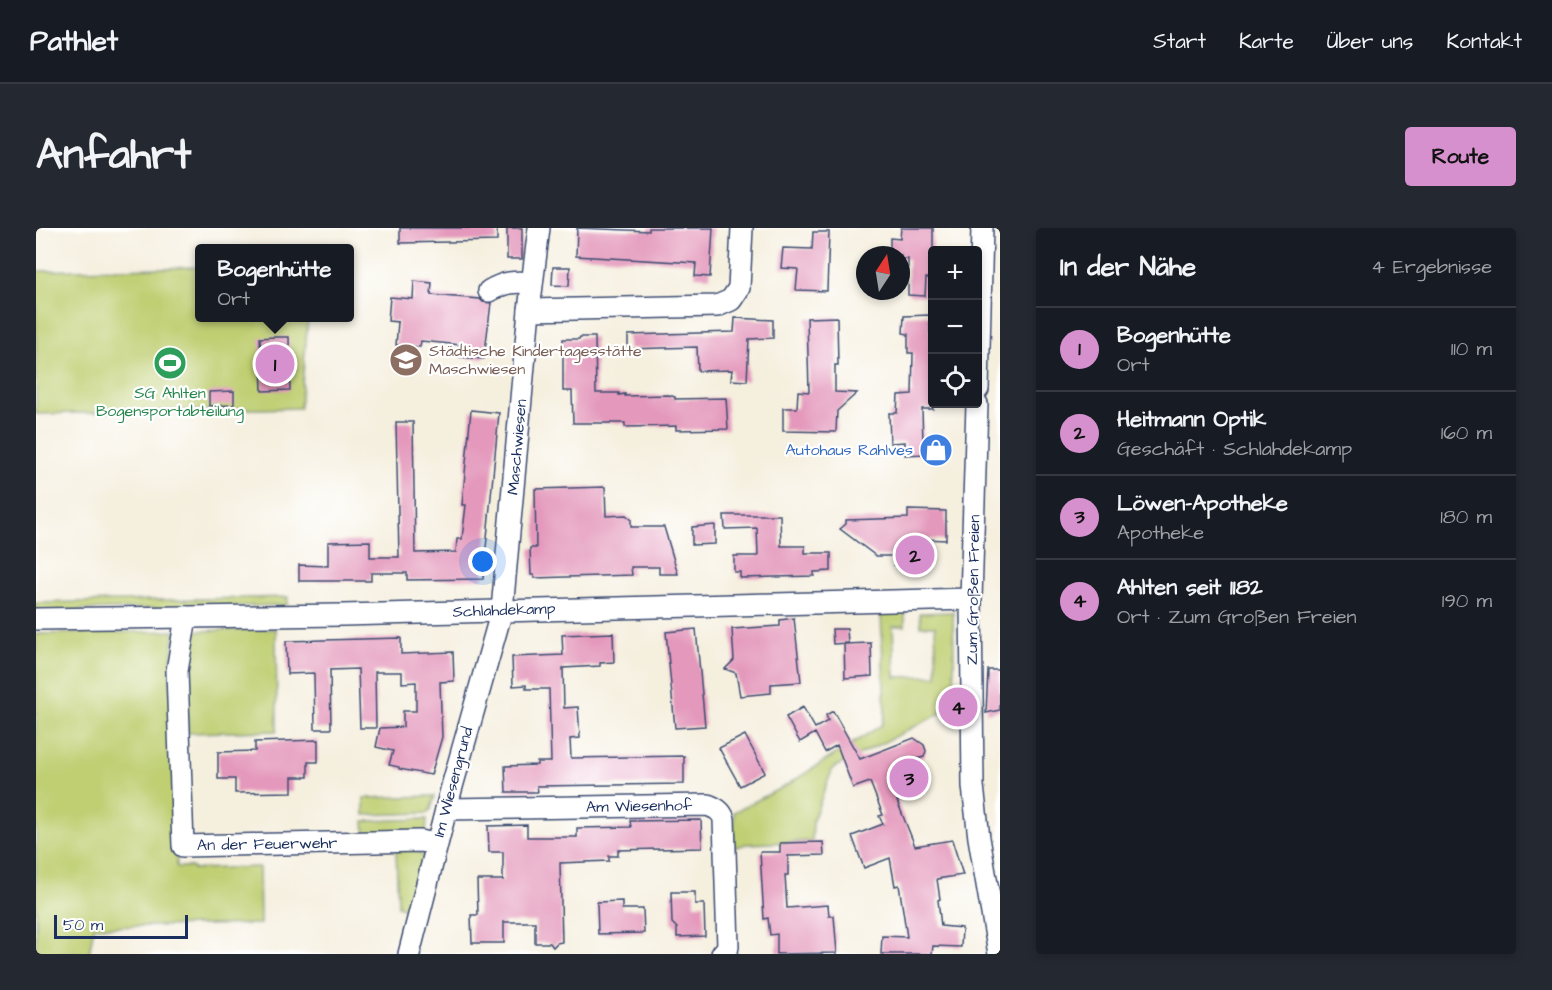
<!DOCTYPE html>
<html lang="de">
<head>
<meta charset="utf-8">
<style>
  body { margin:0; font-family:"Architects Daughter",sans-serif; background:#242831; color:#f1f3f6 }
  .controls { position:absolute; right:18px; top:18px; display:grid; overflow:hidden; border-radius:6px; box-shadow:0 3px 9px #0003 }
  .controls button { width:54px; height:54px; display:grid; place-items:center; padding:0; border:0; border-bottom:2px solid #363941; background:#171b24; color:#f1f3f6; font:30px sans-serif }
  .compass { position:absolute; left:820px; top:18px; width:54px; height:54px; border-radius:50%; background:#171b24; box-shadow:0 3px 9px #0003; rotate:12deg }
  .scale { position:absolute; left:18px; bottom:15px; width:134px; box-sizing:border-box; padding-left:6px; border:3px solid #1b2f5e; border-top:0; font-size:16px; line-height:21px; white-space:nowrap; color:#1b2f5e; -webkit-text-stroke:4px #fff; paint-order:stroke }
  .you { position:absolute; left:447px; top:334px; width:21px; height:21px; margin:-15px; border:4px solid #fff; border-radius:50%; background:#1a73e8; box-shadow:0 0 0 9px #1a73e833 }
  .badge { display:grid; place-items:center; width:39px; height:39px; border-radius:50%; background:#d690ce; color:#111; font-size:20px; font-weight:700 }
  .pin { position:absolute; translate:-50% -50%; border:3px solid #fff; box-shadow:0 2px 6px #0006 }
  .popup { position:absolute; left:159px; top:16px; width:159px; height:78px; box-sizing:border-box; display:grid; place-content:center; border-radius:6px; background:#171b24; filter:drop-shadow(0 2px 4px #0005); font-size:20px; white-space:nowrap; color:#9ea1a6 }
  .popup b { font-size:22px; color:#f1f3f6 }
  .popup::after { content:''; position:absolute; left:50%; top:100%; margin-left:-12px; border:12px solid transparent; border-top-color:#171b24 }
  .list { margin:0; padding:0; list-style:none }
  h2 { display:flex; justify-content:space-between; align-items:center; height:78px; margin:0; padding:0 24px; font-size:26px }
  h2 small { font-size:20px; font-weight:400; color:#9ea1a6 }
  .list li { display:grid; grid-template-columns:39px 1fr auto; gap:18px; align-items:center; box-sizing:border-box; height:84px; padding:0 24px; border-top:2px solid #363941 }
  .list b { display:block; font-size:22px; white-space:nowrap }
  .list p { margin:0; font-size:20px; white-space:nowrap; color:#9ea1a6 }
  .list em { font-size:20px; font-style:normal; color:#9ea1a6 }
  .icon { flex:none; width:33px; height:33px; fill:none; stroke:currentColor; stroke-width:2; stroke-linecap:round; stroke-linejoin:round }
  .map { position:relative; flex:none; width:964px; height:726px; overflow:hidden; border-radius:6px }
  header { display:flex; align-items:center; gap:36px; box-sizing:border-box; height:84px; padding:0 30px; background:#171b24; border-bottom:2px solid #363941 }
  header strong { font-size:28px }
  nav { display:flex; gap:33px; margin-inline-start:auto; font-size:21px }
  .intro { display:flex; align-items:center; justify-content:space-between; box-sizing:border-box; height:144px; padding:0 36px }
  h1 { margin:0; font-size:42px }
  .button { padding:15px 27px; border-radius:6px; background:#d690ce; color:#111; font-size:21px; font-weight:700 }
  main { display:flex; gap:36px; padding:0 36px }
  aside { flex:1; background:#171b24; border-radius:6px; box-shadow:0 3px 9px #0003 }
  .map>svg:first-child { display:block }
</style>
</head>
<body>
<header>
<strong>Pathlet</strong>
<nav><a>Start</a><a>Karte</a><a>Über uns</a><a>Kontakt</a></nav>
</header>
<div class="intro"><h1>Anfahrt</h1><a class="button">Route</a></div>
<main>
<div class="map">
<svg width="964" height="726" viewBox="0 0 964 726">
  <rect width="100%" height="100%" fill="#fff"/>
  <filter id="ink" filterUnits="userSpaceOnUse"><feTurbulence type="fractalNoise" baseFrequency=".0167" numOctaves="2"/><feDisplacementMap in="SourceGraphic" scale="12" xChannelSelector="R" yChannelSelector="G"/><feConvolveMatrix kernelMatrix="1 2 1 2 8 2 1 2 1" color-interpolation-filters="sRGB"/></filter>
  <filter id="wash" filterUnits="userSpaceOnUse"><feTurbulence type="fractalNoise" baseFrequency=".008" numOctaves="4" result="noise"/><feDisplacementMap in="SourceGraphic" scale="24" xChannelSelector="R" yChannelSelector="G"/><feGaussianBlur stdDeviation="1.35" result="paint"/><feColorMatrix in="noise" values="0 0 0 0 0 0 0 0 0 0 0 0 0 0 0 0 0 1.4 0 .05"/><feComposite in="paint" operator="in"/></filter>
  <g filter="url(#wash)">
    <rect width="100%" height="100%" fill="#f5efde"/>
    <g fill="#bfcf72" stroke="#6d7f68" stroke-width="1.5">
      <path d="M164,39V90H272L264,180L0,186V43Z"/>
      <path d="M252,369L251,377L0,383V375Z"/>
      <path d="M917,384L919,478L797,540L777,592L776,613L710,616L698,620V584L751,557L846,497L849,487L845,386L869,385V398H857L859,449L901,448L899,398H885L884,385Z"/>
      <path d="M240,401L241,503L152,505L150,443L156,403Z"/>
      <path d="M139,403L134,442L141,639H156L157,641L223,639L224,696L58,699L53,726H0V406Z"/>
      <path d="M399,568L395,581L392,585L328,587V570Z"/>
      <path d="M391,591L390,603L386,605L329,606L328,593Z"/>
      <path d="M360,621L381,622L391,632L377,684L362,678Z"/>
    </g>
    <g id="blocks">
      <g fill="#e499bc">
        <path d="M364,0H461V13L364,15Z"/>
        <rect x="471" y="0" width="15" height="31"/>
        <path d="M541,0L613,3V0H677L674,49L659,48L660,35L540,28Z"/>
        <path d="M865,0H897V50H890L889,68L872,67V31H865V27H854V10L864,11Z"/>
        <path d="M777,4H793L791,63L760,62L762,41L745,40L747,20L776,21Z"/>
        <path d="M517,39H534L533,58L516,57Z"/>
        <path d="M378,53L396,55L395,67L444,71L447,74L455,75L448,131L424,129L425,117L385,113L384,119L360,117L362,94L352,93L354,69L377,71Z"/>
        <path d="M894,87V105H897V181H886L887,213H889V226L869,227V214L854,215L853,185H861L862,167L876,166L877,125H872V106L867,105L868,88Z"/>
        <path d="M801,89L802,137H799V164L821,165L801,183L800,204L747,203V180H761L762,163L773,164L771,90Z"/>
        <path d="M699,90L737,92V110L713,111L711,153L695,152L696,142L662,143L661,119L592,121V107L698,104Z"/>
        <path d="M238,109H253L254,162L226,163L224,110Z"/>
        <path d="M544,109H559L560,165H583V167L589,166V168L633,167L639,169V171L690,170L692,201L640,202V198L589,199V195H537L536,163H527V111H543Z"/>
        <path d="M198,163V177L173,178V164Z"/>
        <path d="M435,182L463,185L447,351L371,352V345H335V353H263V337L292,338V314L334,313V329H363L360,194H377L379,325L420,324L421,311H426L430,277H426Z"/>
        <path d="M569,259L570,288L590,287L595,291V299H628L642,346H623V339H595L596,347L498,350V347H495L494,320H500L499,261Z"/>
        <path d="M872,282L910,283V312L889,311L888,338L858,337V328H840L804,301L810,296V292L872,290Z"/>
        <path d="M688,287H744L745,318H769V325H795V343L778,344V348L704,350V344H698V328H722L721,300L689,301Z"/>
        <path d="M679,297V316L656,317V299Z"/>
        <path d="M758,390L765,454L735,456V465L704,468L700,445L689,441L698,432L696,401L744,398V392Z"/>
        <path d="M660,401L669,498L639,500L630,404Z"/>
        <path d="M796,401H811L812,415L797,416Z"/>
        <path d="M577,405L578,434L564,435V438L527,440L528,480L542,479L544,510L534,511L535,530L648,528V556L501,558L502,564H470L469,538L501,537V534H515L513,461H490V457L477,458L476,429L527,427L526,407Z"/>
        <path d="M365,410V426L417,424L418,453L404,454L406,509L395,547L363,541V539L353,537L357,523L340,519L344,500L367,499V483H380V454L366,455V444H339L340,500H324L322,441L294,442L295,501H279L278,445L251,446L250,413Z"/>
        <path d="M835,415L836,448L809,450L808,416Z"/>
        <path d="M952,442H964V482L950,485Z"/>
        <path d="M767,479L779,500L792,493L790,487L797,483L824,531L878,510L888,517L890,523L888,529L880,531L882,537L878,539L887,563L861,573L879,618L916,612L927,647L901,651L904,671L902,672L905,698L926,700L925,719L897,718L896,726H845L846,708L871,709L863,657L859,658L854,630L828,640L816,608L847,596L843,588L847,587L834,554L817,560L801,517L789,524L779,505L764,514L750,489Z"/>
        <path d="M709,507L729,545L704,558L683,520Z"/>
        <path d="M282,512V534H272V549H256V564L199,565V551H182V524L219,523V514Z"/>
        <path d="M665,592L666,620L582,622V628H573V633L524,635L526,714L521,715L517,719L514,715H499V694H468V715H436L435,687H442L441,652H467V624H453L452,598L491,597V609H541V600L595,599L594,593Z"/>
        <path d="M787,614L788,627L752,628V647H749L751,680L792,677L793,688H798L801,725L741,726V706L734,707L732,690L728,691L724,624H744V615Z"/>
        <path d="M635,664H659V676H668L669,708L641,709V700L636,695Z"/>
        <path d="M586,673V681H607L608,705L562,706L561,674Z"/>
      </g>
    </g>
  </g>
  <g filter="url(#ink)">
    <use href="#blocks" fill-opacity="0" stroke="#3c4c71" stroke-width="1.5"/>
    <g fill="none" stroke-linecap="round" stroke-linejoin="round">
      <defs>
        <g id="street">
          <path d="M453,63C468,54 479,53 496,55"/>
          <path d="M493,82L681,78L695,72L703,60L706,0"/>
          <path d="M942,161L946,0"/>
          <path d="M941,176L935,371L937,558L943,610L963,726"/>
          <path d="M150,389L141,443L147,618L384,613L400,616"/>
          <path d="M0,391L307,387L935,371"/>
          <path d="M410,581L672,577C679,580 685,582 688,591L692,719L686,726"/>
          <path d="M373,726L415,562L466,382L493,82L503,0"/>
        </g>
      </defs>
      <use href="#street" stroke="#3c4c71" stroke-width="24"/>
      <use href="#street" stroke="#fff" stroke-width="21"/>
    </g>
  </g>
  <defs>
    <symbol id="school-disc" viewBox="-11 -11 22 22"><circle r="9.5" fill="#8d6e63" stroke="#fff"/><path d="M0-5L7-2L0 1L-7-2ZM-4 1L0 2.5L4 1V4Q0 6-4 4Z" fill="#fff"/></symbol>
    <symbol id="stadium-disc" viewBox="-11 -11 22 22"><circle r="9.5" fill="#2e9e5b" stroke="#fff"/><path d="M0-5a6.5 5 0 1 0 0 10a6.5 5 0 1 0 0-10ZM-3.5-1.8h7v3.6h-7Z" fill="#fff"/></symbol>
    <symbol id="shop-disc" viewBox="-11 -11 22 22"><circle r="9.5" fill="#3f7fe0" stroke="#fff"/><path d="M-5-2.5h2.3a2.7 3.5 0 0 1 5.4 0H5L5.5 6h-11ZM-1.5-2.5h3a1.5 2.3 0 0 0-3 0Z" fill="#fff"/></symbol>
  </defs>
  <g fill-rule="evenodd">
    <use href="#school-disc" x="351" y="113" width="38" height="38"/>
    <use href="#stadium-disc" x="115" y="116" width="38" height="38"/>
    <use href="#shop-disc" x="881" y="203" width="38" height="38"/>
  </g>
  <g text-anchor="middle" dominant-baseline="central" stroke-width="4.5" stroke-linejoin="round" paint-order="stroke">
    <g font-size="16" fill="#785e54" stroke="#fff" text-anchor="start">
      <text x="393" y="123">Städtische Kindertagesstätte<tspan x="393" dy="18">Maschwiesen</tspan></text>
    </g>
    <g font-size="16" fill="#27864d" stroke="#fff">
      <text x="134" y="165">SG Ahlten<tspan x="134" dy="18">Bogensportabteilung</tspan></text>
    </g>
    <g font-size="16" fill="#1b2f5e" stroke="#fff">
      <text transform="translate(481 219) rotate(-85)">Maschwiesen</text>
      <text transform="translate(937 362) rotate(-89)">Zum Großen Freien</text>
      <text transform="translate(468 382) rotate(-2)">Schlahdekamp</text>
      <text transform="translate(417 554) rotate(-75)">Im Wiesengrund</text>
      <text transform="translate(603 578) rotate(-1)">Am Wiesenhof</text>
      <text transform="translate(231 616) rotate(-1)">An der Feuerwehr</text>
    </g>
    <g font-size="16" fill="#366cbe" stroke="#fff" text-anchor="end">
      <text x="877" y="222">Autohaus Rahlves</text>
    </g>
  </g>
</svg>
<div class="controls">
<button>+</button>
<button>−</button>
<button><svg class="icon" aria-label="locate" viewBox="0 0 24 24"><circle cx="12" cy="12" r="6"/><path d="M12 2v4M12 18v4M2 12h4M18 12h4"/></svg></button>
</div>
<svg class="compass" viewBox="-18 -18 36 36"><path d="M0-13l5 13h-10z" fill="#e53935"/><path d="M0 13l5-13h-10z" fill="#9ea1a6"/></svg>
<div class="scale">50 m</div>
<div class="you"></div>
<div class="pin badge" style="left:239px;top:136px">1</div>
<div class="popup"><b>Bogenhütte</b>Ort</div>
<div class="pin badge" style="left:879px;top:327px">2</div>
<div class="pin badge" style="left:873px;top:550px">3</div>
<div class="pin badge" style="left:922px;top:479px">4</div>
</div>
<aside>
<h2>In der Nähe<small>4 Ergebnisse</small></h2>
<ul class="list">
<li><span class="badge">1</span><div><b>Bogenhütte</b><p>Ort</p></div><em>110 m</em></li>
<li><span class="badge">2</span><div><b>Heitmann Optik</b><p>Geschäft · Schlahdekamp</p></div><em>160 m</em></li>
<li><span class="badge">3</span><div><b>Löwen-Apotheke</b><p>Apotheke</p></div><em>180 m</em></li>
<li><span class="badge">4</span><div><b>Ahlten seit 1182</b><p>Ort · Zum Großen Freien</p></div><em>190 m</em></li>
</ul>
</aside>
</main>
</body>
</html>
